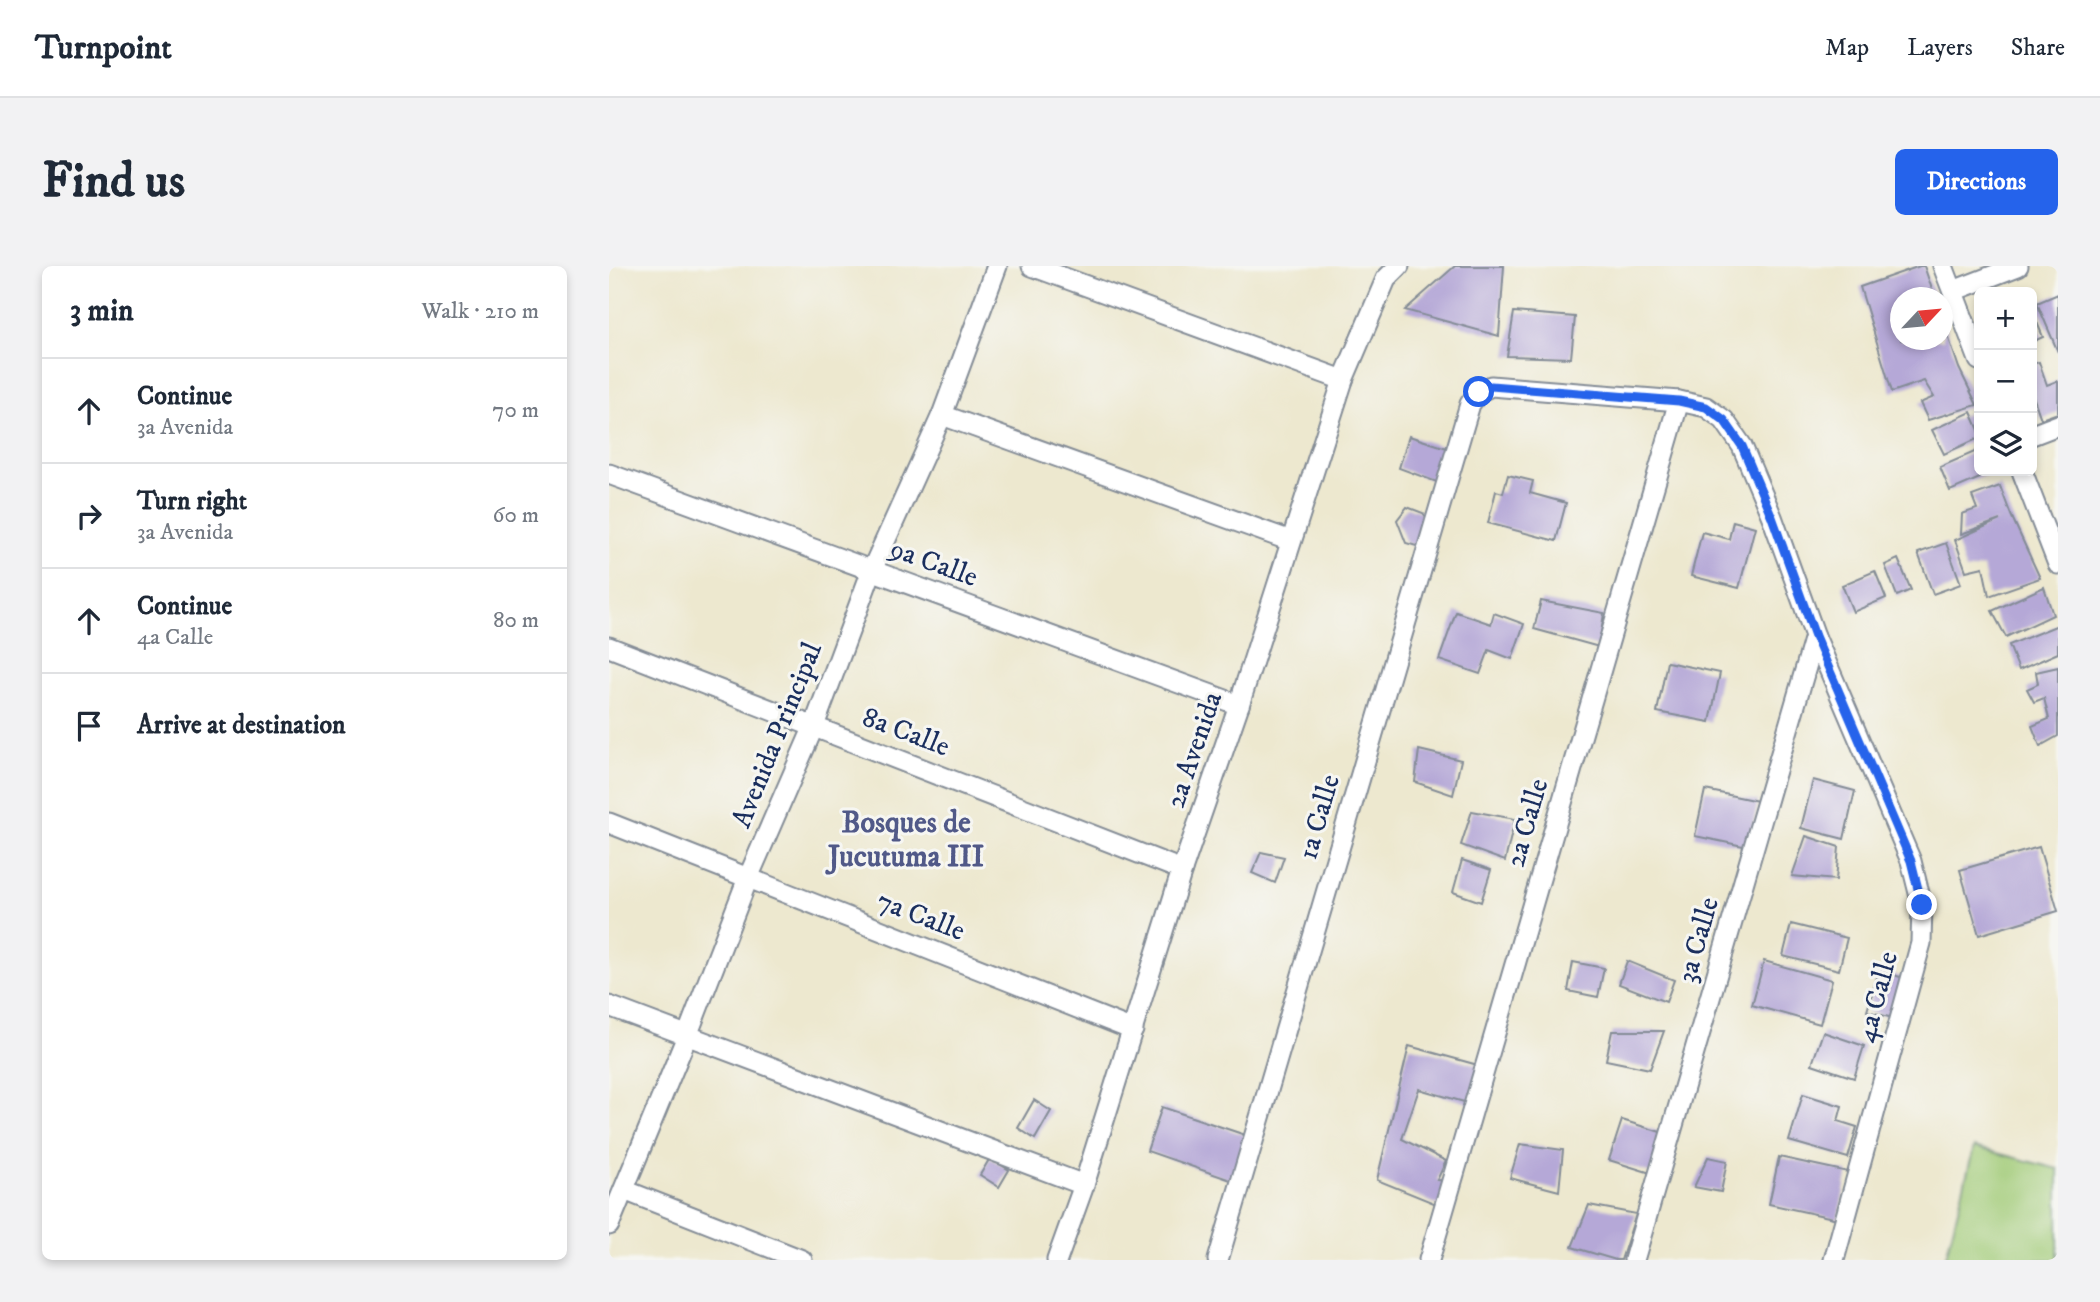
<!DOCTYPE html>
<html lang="en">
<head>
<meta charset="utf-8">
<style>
  body { margin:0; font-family:"IM FELL DW Pica",serif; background:#f2f2f3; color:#1f2937 }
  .controls { position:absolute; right:21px; top:21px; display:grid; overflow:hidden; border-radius:10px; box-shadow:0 4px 10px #0003 }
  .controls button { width:63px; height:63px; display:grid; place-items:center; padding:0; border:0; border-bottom:2px solid #e0e1e3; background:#fff; color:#1f2937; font:35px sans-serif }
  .compass { position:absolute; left:1281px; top:21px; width:63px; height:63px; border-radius:50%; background:#fff; box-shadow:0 4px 10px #0003; rotate:64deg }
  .stop { position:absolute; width:21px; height:21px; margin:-16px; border:5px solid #2563eb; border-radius:50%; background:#fff }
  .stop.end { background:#2563eb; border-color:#fff; box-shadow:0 2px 7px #0008 }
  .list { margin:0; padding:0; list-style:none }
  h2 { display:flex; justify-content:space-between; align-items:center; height:91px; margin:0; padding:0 28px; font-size:30px }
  h2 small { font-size:23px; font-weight:400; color:#747a83 }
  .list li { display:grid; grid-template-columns:46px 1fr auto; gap:21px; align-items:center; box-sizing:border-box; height:105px; padding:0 28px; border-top:2px solid #e0e1e3 }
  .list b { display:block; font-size:26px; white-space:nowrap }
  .list p { margin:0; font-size:23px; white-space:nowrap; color:#747a83 }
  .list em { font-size:23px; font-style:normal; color:#747a83 }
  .icon { flex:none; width:38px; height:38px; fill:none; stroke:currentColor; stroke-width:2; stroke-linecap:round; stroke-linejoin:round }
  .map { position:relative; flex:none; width:1449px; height:994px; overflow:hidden; border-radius:10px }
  header { display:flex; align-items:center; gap:42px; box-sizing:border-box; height:98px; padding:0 35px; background:#fff; border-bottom:2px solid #e0e1e3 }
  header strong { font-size:33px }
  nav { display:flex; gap:38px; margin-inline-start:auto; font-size:24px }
  .intro { display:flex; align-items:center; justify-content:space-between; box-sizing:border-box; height:168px; padding:0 42px }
  h1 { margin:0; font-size:49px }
  .button { padding:18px 32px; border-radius:10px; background:#2563eb; color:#fff; font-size:24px; font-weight:700 }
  main { display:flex; gap:42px; padding:0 42px }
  aside { flex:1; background:#fff; border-radius:10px; box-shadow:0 4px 10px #0003 }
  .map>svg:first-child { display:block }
</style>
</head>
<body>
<header>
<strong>Turnpoint</strong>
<nav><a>Map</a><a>Layers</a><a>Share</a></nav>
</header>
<div class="intro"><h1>Find us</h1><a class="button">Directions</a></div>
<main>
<aside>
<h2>3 min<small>Walk · 210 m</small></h2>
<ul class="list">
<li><svg class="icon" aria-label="ahead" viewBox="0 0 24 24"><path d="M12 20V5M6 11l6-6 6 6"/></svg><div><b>Continue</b><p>3a Avenida</p></div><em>70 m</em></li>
<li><svg class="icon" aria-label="right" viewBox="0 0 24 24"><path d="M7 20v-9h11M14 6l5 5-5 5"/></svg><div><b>Turn right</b><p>3a Avenida</p></div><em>60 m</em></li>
<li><svg class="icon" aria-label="ahead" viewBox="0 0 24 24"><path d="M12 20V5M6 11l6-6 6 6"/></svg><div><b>Continue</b><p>4a Calle</p></div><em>80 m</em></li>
<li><svg class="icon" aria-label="arrive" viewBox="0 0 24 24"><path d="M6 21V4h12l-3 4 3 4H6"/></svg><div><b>Arrive at destination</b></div></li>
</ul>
</aside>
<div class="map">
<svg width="1449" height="994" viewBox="0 0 1449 994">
  <rect width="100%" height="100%" fill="#f6f6f2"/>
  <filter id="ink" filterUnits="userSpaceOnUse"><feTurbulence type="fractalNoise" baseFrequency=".0143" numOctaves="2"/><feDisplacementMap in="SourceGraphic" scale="14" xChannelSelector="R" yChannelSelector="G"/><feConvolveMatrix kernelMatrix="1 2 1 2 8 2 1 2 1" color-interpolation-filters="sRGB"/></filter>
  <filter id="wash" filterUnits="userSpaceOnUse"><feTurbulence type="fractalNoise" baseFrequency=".00686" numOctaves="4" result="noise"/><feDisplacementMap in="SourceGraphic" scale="28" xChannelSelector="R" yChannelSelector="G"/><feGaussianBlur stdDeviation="1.57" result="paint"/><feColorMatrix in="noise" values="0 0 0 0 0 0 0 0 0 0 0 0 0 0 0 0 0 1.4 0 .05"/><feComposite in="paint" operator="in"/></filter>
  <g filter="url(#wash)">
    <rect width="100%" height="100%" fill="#ede8cf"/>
    <path fill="#a0ca76" stroke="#5e7c6a" stroke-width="2" d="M1365,881L1449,903V994H1336Z"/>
    <g id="blocks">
      <g fill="#b5a8d7">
        <path d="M846,0H895L890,70L796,44Z"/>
        <path d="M1311,0H1315L1326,32H1292V74H1334V55L1350,102L1368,139L1319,154L1311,137L1325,131L1315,115L1283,126L1251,21Z"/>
        <path d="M1449,28V86L1428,37Z"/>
        <path d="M1423,44L1434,71L1423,76Z"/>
        <path d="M905,46L966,51L962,92L898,90Z"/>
        <path d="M1430,96L1438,119L1448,115L1449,116V147L1432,153L1423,127V98Z"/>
        <path d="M1362,146L1370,164V172L1335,188L1323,164Z"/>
        <path d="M800,170L841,183L833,218L790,202Z"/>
        <path d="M1370,184V205H1387L1341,225L1331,201Z"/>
        <path d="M899,209L924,215L921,227L957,237L947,275L879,257L887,225L894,227Z"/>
        <path d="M1391,220L1402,249L1431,312L1380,330L1374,301L1357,305L1346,274L1391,254L1352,268L1353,248L1368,243L1363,230Z"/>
        <path d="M798,241L814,247L826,263L818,283L797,277L788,254Z"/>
        <path d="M1124,255L1146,261L1130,322L1082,310L1093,266L1120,273Z"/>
        <path d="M1337,277L1352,318L1324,328L1309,287Z"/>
        <path d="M1289,293L1302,324L1288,330L1276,299Z"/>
        <path d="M1266,305L1277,332L1244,346L1233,319Z"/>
        <path d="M1435,321L1444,349L1397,371L1383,345Z"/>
        <path d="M932,335L995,347L990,381L925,363Z"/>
        <path d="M847,346L882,358L885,347L915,358L903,393L880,384L871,408L830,394Z"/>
        <path d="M1449,359V387L1410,404L1400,379Z"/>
        <path d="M1058,396L1111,407L1101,456L1048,446Z"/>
        <path d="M1449,401V470L1431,480L1423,460L1440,453L1435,432L1425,436L1418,423L1429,418L1427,406Z"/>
        <path d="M810,484L852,494L844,529L806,516Z"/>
        <path d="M1204,514L1246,525L1235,573L1192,562Z"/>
        <path d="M1096,524L1149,535L1139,581L1086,570Z"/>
        <path d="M863,545L906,553L896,595L852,579Z"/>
        <path d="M1197,570L1230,581L1227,614L1183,610Z"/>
        <path d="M1430,581L1449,645L1370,669L1351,604Z"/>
        <path d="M652,586L675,591L666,617L643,607Z"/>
        <path d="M853,594L882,604L872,636L844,626Z"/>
        <path d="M1182,658L1238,672L1230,704L1174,690Z"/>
        <path d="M1018,695L1065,714L1057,736L1010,718Z"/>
        <path d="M1155,695L1223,714L1211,758L1143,739Z"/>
        <path d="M964,696L995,702L989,731L959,725Z"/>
        <path d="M1270,705L1302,714L1291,754L1258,745Z"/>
        <path d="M1003,765H1055L1041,803L997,794Z"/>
        <path d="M1214,766L1255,780L1245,812L1203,798Z"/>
        <path d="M800,780L876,801L862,838L810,823L793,873L837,895L828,914L847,915L837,942L768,914Z"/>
        <path d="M1194,828L1233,840L1229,855L1248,861L1239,892L1180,875Z"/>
        <path d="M425,834L442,845L426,873L409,862Z"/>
        <path d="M553,841L651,874L636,919L538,885Z"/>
        <path d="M1013,854L1061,869L1048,909L1000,894Z"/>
        <path d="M911,878L954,884L950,925L901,912Z"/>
        <path d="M1099,891L1118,895L1112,926L1085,921Z"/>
        <path d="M1170,891L1239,906L1229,953L1160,938Z"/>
        <path d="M381,892L400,904L390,921L371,909Z"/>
        <path d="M980,939L1027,948L1012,994H1007L963,981Z"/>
      </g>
    </g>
  </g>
  <g filter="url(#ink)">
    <use href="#blocks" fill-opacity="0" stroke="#848c96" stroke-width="2"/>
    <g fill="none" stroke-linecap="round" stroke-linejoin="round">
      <defs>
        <g id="street">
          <path d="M423,0L734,114"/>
          <path d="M1334,0L1370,94"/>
          <path d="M1344,25L1409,0"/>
          <path d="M333,149L682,275"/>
          <path d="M1423,169L1449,159"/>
          <path d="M1413,205L1449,298"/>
          <path d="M0,208L630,439"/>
          <path d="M0,381L573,604"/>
          <path d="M0,557L524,764"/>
          <path d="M0,740L475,919"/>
          <path d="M15,924L193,994"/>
          <path d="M0,959L78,770L139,612L205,460L263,304L333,149L388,0"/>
          <path d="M448,994L475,919L573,604L630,439L734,114L777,13L790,0"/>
          <path d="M609,994L861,138L870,126L882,120L1070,135L1097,141L1115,154L1133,180L1163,251L1206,370L1302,595L1313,639L1312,677L1225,994"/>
          <path d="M820,994L1070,135"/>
          <path d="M1025,994L1206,370"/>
        </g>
      </defs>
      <use href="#street" stroke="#848c96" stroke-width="23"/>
      <use href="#street" stroke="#fff" stroke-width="19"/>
    </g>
  </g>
  <g fill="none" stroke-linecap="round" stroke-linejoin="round" filter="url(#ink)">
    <path stroke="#2563eb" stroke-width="9" d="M870,126L882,120L1070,135L1097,141L1115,154L1133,180L1163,251L1206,370L1302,595L1313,639"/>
  </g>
  <g text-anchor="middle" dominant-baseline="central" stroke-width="6" stroke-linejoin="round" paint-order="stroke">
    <g font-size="28" fill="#1b2f5e" stroke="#f6f6f2">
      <text transform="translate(325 297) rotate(20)">9a Calle</text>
      <text transform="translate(297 466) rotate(21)">8a Calle</text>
      <text transform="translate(168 469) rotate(-68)">Avenida Principal</text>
      <text transform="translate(585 484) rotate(-71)">2a Avenida</text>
      <text transform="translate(710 551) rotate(-74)">1a Calle</text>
      <text transform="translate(918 557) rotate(-74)">2a Calle</text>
      <text transform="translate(312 650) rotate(21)">7a Calle</text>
      <text transform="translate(1089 674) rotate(-74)">3a Calle</text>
      <text transform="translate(1268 731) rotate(-75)">4a Calle</text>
    </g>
    <g font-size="30" font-weight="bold" fill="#515988" stroke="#f6f6f2">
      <text x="297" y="557">Bosques de<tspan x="297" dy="34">Jucutuma III</tspan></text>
    </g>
  </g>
</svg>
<div class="controls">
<button>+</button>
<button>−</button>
<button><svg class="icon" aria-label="layers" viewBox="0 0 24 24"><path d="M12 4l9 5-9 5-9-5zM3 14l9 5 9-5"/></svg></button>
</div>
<svg class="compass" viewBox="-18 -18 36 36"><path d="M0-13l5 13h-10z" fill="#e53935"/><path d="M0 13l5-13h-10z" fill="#747a83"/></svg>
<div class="stop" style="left:870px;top:126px"></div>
<div class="stop end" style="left:1313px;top:639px"></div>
</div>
</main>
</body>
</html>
